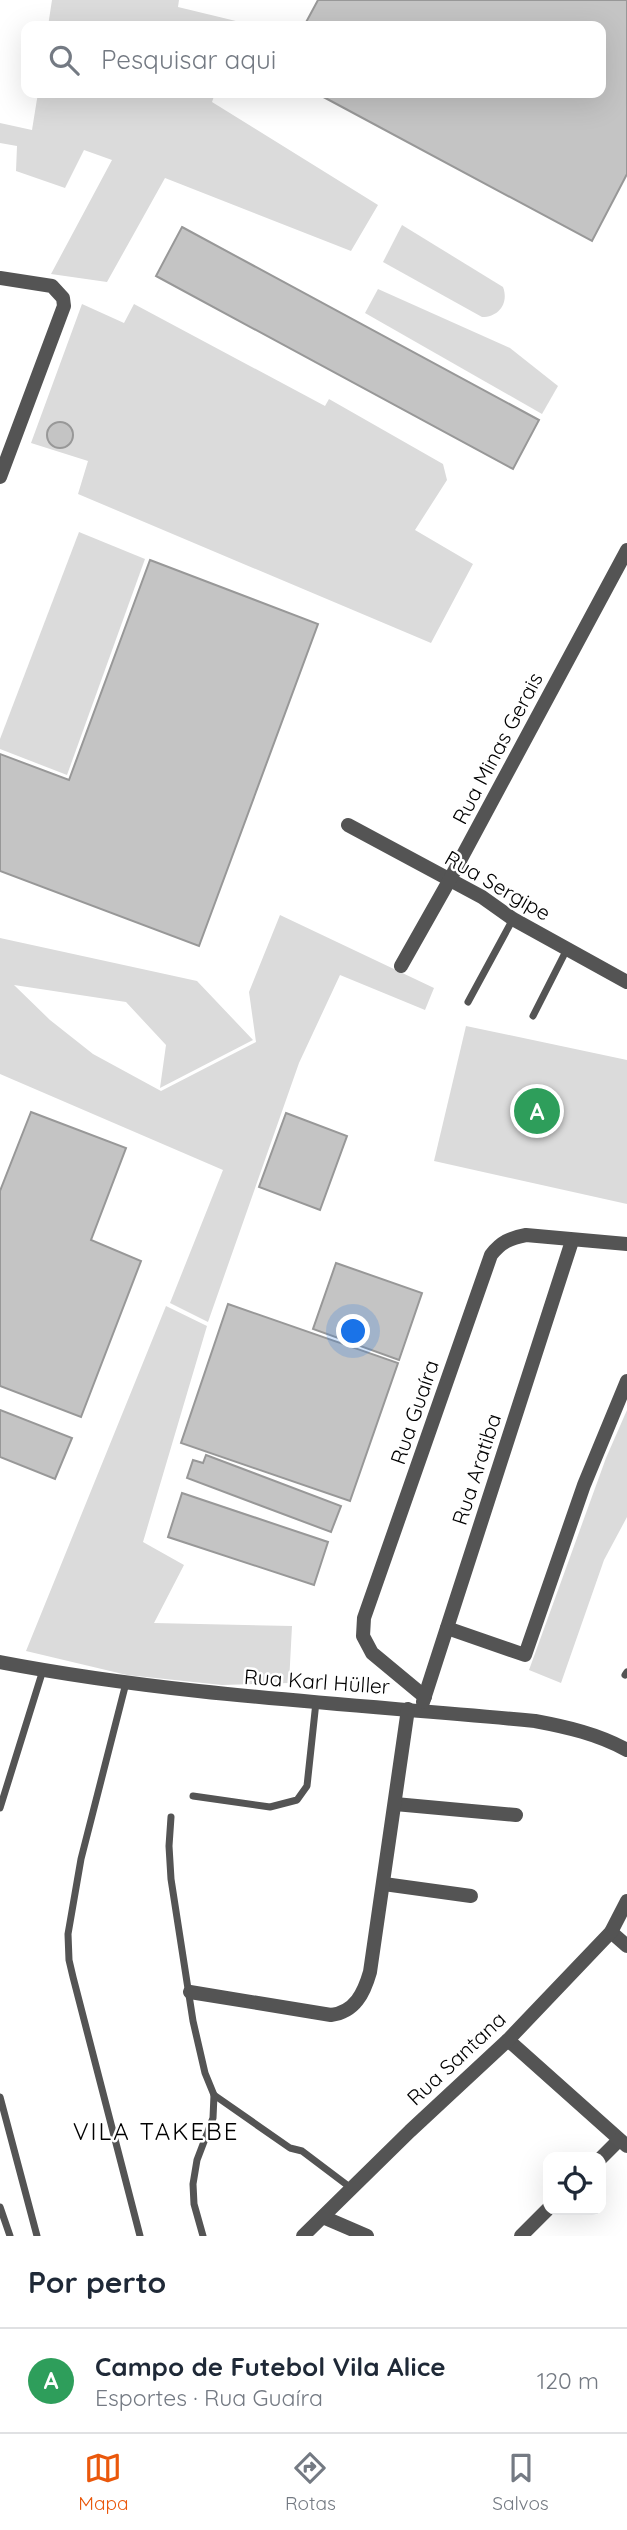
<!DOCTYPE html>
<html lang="pt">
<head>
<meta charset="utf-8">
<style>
  body { margin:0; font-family:Quicksand,sans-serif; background:#f6f6f7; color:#1f2937 }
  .controls { position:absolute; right:21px; bottom:21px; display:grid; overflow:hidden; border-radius:14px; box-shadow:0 7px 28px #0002 }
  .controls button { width:63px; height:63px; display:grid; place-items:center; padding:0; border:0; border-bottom:2px solid #e0e1e3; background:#fff; color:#1f2937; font:35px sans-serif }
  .you { position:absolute; left:354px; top:1332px; width:24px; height:24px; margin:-18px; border:5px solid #fff; border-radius:50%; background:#1a73e8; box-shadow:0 0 0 10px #1a73e833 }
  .badge { display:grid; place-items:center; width:46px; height:46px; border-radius:50%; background:#ea580c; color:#fff; font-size:23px; font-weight:700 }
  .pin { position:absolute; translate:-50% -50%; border:4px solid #fff; box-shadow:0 2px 7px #0006 }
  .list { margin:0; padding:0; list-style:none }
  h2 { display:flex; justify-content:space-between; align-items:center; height:91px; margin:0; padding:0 28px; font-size:30px }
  h2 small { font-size:23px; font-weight:400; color:#747a83 }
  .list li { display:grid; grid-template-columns:46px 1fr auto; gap:21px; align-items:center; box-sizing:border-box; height:105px; padding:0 28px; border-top:2px solid #e0e1e3 }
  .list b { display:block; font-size:26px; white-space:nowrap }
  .list p { margin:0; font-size:23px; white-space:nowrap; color:#747a83 }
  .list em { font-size:23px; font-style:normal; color:#747a83 }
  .icon { flex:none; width:38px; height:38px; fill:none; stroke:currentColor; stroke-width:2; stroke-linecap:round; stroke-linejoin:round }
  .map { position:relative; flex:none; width:627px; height:2236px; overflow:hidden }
  .search { position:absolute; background:#fff; box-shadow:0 7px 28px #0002; left:21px; right:21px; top:21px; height:77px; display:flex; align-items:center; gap:18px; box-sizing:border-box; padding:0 24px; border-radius:14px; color:#747a83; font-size:26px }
  .sheet { height:196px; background:#fff }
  nav { display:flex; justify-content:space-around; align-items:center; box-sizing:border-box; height:98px; border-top:2px solid #e0e1e3; background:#fff; font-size:19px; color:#747a83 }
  nav a { display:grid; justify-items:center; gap:4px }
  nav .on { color:#ea580c }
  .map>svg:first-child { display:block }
</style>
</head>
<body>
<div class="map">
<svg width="627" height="2236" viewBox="0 0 627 2236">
  <rect width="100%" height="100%" fill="#fff"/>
  <g fill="#dbdbdb">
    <path d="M52,0H179L178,7L240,22L238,26H48Z"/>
    <path d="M38,93H215L212,102L378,205L351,251L165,178L107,282L51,274L112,160L84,150L65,188L16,171L17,146L0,143V123L32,130Z"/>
    <path d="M402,225L503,287C509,303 499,317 482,317L383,262Z"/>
    <path d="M378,289L510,348L558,386L542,414L365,313Z"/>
    <path d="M82,304L124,323L134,304L325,406L329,399L443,464L447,480L415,530L473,564L431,643L78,494L88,461L31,443Z"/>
    <path d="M79,532L145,559L67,775L0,749V739Z"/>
    <path d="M280,915L434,988L425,1010L340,975L299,1063L208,1322L170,1303L223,1170L0,1074V938L197,981L253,1040L160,1088L166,1045L126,1002L14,985L50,1020L93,1054L161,1091L256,1042L249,992Z"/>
    <path d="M466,1026L627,1060V1204L434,1161Z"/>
    <path d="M166,1306L207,1326L143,1542L184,1565L154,1623L292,1626L289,1683L222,1685L127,1675L26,1651Z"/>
    <path d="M627,1410V1517L604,1560L561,1683L529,1670L606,1458Z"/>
  </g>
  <g fill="#c4c4c4" stroke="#989898" stroke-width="2">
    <path d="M318,0H627V174L592,241L316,93H601V26H304Z"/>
    <path d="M182,227L539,420L513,469L156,276Z"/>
    <circle cx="60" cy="435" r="13"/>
    <path d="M150,560L318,624L199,946L0,871V754L69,780Z"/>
    <path d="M31,1112L126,1148L91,1240L141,1261L81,1417L0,1386V1191Z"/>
    <path d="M286,1113L347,1136L320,1210L259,1187Z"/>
    <path d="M336,1263L422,1293L399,1360L313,1329Z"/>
    <path d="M228,1304L398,1363L350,1501L181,1443Z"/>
    <path d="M0,1410L72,1438L55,1479L0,1457Z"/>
    <path d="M206,1455L341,1506L331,1532L187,1478L193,1460L203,1463Z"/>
    <path d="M182,1493L328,1542L314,1585L168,1537Z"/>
  </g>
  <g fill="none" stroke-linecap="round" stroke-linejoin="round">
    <g stroke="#545454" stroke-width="7">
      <path d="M468,1002L513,919"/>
      <path d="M533,1016L567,949"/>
      <path d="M625,1675L627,1672"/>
      <path d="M126,1683L81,1859L68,1934L69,1960L73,1977L140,2236"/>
      <path d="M193,1796L270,1807L297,1800L307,1786L316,1702"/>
      <path d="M0,1808L43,1670"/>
      <path d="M171,1817L169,1846L171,1879L193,2021L205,2073L214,2095L290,2148L302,2151L351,2188"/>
      <path d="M0,2097L37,2236"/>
      <path d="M0,2207L10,2236"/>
      <path d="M203,2236L194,2204L193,2184L197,2160L213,2118L214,2095"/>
    </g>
    <g stroke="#545454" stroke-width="14">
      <path d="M0,278L52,286L63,298L64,306L0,477"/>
      <path d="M348,825L482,897L513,919L627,982"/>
      <path d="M401,966L449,881L627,550"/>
      <path d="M447,1628L525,1655L584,1485L627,1381"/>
      <path d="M0,1662C177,1696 356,1704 535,1721C567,1727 598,1734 627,1750"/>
      <path d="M425,1697L372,1653L363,1636L364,1618L491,1255C501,1242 510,1238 526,1235L627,1244"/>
      <path d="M423,1702L572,1241"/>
      <path d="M395,1804L516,1815"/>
      <path d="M384,1884L471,1896"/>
      <path d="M611,1932L627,1946"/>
      <path d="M190,1992L331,2015C355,2012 364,1993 370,1972L408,1709"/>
      <path d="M508,2040L627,2146"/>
      <path d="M601,2158L619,2140"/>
      <path d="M323,2217L367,2236"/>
      <path d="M303,2236L410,2131L508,2040L611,1932L627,1901"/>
      <path d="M521,2236L548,2209"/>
    </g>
  </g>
  <g text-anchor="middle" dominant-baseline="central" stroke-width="5" stroke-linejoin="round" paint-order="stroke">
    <g font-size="21" fill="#000" stroke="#fff">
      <text transform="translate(497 748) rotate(-62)">Rua Minas Gerais</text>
      <text transform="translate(498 885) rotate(30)">Rua Sergipe</text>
      <text transform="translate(414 1412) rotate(-71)">Rua Guaíra</text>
      <text transform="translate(476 1469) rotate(-72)">Rua Aratiba</text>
      <text transform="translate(317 1681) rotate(4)">Rua Karl Hüller</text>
      <text transform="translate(456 2058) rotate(-43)">Rua Santana</text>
    </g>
    <g font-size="24" letter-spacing="2" fill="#000" stroke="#fff">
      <text x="156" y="2131">VILA TAKEBE</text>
    </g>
  </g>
</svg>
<div class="controls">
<button><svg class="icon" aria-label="locate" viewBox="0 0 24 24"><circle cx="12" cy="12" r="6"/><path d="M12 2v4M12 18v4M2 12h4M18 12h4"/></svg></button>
</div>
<div class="you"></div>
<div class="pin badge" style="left:537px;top:1111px;background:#2e9e5b">A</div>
<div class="search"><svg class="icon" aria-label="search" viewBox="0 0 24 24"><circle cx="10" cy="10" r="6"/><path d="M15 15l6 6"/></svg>Pesquisar aqui</div>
</div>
<section class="sheet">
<h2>Por perto<small></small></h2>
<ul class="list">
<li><span class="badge" style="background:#2e9e5b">A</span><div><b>Campo de Futebol Vila Alice</b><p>Esportes · Rua Guaíra</p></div><em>120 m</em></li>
</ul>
</section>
<nav>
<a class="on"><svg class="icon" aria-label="map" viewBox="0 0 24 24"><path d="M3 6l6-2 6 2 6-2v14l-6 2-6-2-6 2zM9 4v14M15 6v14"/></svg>Mapa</a>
<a><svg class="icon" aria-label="directions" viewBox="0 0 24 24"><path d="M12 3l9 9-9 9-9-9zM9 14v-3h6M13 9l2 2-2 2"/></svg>Rotas</a>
<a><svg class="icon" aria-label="saved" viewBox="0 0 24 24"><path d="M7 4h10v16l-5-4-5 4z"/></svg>Salvos</a>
</nav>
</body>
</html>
